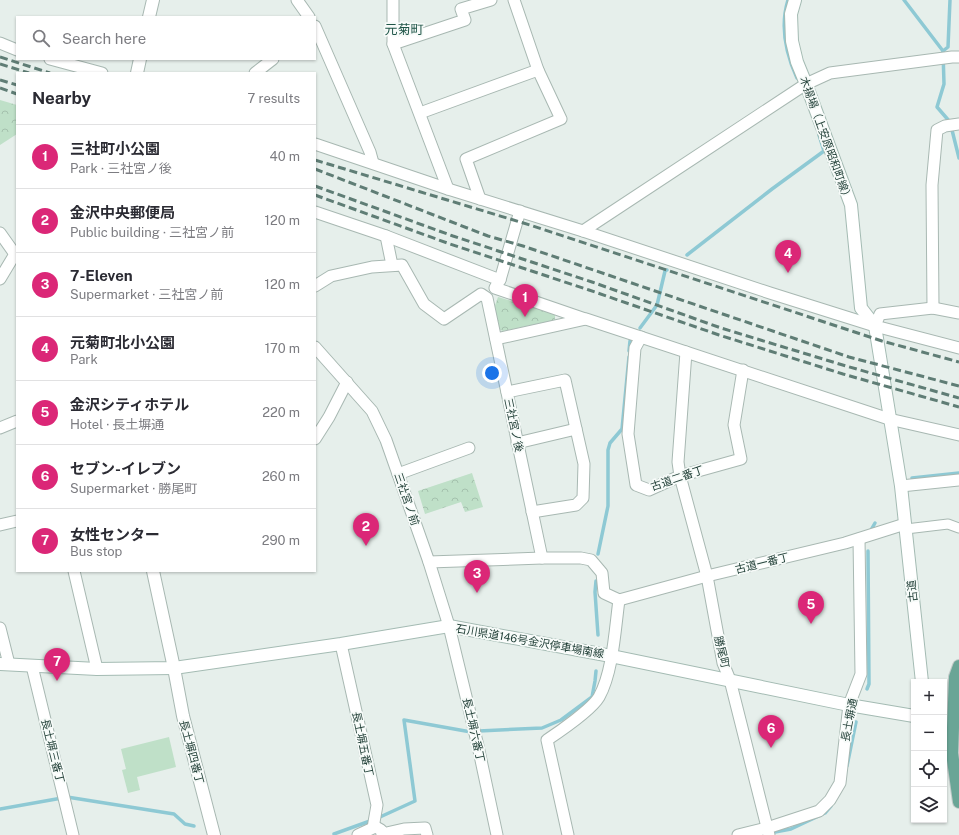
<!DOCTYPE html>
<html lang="en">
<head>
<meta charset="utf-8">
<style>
  body { margin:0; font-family:"Public Sans","Noto Sans JP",sans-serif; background:#f7f7f7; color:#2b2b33 }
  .controls { position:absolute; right:12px; bottom:12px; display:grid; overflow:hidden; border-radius:0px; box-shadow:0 1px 3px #0004 }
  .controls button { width:36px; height:36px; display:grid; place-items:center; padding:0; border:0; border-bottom:1px solid #e1e1e2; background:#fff; color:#2b2b33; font:20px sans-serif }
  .you { position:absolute; left:492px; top:373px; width:14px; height:14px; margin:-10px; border:3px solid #fff; border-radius:50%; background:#1a73e8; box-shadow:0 0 0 6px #1a73e833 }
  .badge { display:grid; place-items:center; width:26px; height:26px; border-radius:50%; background:#db2777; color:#fff; font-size:13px; font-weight:700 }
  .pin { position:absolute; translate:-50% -33px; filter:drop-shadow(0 1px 2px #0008) }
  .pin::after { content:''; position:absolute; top:21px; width:14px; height:12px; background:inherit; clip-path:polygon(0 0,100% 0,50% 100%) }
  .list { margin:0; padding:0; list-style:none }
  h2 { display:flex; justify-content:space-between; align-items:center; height:52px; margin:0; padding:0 16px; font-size:17px }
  h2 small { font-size:13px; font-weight:400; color:#7c7c81 }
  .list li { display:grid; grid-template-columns:26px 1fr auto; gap:12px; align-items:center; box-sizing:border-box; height:64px; padding:0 16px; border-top:1px solid #e1e1e2 }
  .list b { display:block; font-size:15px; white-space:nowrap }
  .list p { margin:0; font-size:13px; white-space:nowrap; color:#7c7c81 }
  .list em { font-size:13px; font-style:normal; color:#7c7c81 }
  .icon { flex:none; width:22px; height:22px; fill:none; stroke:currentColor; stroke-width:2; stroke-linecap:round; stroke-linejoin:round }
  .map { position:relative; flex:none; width:959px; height:835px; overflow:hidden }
  .search { position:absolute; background:#fff; box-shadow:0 1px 3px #0004; left:16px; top:16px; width:300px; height:44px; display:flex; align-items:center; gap:10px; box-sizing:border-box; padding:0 14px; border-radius:0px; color:#7c7c81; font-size:15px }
  .panel { position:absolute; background:#fff; box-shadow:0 1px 3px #0004; left:16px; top:72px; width:300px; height:500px; border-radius:0px }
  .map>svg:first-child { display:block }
</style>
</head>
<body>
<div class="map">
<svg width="959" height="835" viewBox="0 0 959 835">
  <defs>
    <pattern id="park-crowns" width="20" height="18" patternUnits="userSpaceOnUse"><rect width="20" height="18" fill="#bfe0c8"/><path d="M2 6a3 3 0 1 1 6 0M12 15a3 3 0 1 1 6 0" fill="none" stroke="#a4c1ad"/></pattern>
  </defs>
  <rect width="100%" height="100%" fill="#e6efeb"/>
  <g fill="url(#park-crowns)">
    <path d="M0,100L17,105V134L0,145Z"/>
    <path d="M498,297L555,314V320L503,331L497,329L493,311Z"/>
    <path d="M472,473L483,507L465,512L461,502L425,514L418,491Z"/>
  </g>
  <path fill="#bfe0c8" d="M169,737L176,767L137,777L140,790L128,793L122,770L126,769L121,749Z"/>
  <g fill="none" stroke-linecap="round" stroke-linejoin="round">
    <g stroke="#8ec9d4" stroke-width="3.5">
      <path d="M788,0C780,26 786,54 797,78"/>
      <path d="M904,0L943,51L944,84L937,107L950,122L959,158"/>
      <path d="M943,51L948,47L950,0"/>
      <path d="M687,255L772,189L824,151L819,135"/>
      <path d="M640,328L657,305L665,271L667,270"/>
      <path d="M629,351L630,341"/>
      <path d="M912,478L959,473"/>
      <path d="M871,530L875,523"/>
      <path d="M598,554L608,506V450L610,443L622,429L629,357"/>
      <path d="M596,581L595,592L598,635"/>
      <path d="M867,689L869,684L868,551"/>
      <path d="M479,731L542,728L561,720L592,697L595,681L596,671"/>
      <path d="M847,766L856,722"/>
      <path d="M67,797L174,814L185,824L194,826"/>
      <path d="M0,809L62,798"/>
      <path d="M380,817L415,801L404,720L471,732"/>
      <path d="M775,832L791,829L825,813L831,806"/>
      <path d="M334,834L370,821"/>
    </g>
    <defs>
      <path id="pedestrian" d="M906,529L948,524L959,528"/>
      <g id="minor">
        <path d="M297,0L309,17"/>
        <path d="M393,0V44L448,189"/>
        <path d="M315,26L370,152L373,163"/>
        <path d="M0,43L17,50"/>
        <path d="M393,44L465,20L461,9L491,0"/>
        <path d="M50,59L102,73"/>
        <path d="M255,73L273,59"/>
        <path d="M420,113L538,70L514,0"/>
        <path d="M315,144L448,189L583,231L770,293L875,326L959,348"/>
        <path d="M480,199L466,159L561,119L538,70"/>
        <path d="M315,212L386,236L500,280"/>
        <path d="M583,231L806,84L830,73L952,57H959"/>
        <path d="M0,233L17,257"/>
        <path d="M386,236L392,265"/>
        <path d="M0,279L15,254"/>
        <path d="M315,286L331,276L372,267L402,265L424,304L444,319L481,294L487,298L542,558"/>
        <path d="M496,286L500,280L520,211"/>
        <path d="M495,288L585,319"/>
        <path d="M933,308L932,185L937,130L945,126L959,124"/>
        <path d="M875,326L880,314L933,308L959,313"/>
        <path d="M641,337L635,348L628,434L636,485L649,490L680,476L741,459L734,425L743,370"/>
        <path d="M496,339L586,319L889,419L959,435"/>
        <path d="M315,347L372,411L386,440L429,562L449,626L478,746L497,835"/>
        <path d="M686,352L678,462L680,476L707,576L723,663L730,680L769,835"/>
        <path d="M507,392L565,380L584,464L583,498L576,505L532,512"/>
        <path d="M0,428L17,421"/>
        <path d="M315,439L329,417L347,382"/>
        <path d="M517,443L576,429"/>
        <path d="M398,474L469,448"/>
        <path d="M901,486L959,480"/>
        <path d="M0,525L17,521"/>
        <path d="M429,562L542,558H581L591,560L602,573L604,593L619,600"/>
        <path d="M74,571L97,669"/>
        <path d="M619,600L707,576L845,543L905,524"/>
        <path d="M0,628L9,664"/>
        <path d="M341,644L377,805L373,828L358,835"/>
        <path d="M32,666L73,835"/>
        <path d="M374,826L381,830L382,834L404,829L425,828L427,835"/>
        <path d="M568,835L547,740C559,732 592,709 599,697C613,672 615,629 619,600"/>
        <path d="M738,835L767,828L819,811L830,800L840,783L849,705L861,674L859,539"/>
      </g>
      <g id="tertiary">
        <path d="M149,17L153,0"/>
        <path d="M137,73L140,59"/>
        <path d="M153,571L174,668L183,716L214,835"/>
      </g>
      <g id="secondary">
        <path d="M795,0L791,14L792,41L797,62L806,84L851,205L861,308L875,326L901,486L922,682"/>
        <path d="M0,664L97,669L174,668L341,644L449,626L611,656L849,705L914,716"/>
      </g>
      <path id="primary" d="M959,666L955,677L952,753L959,802"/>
    </defs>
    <use href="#pedestrian" stroke="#a8b8b2" stroke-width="11"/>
    <use href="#minor" stroke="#a8b8b2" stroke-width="13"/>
    <use href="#tertiary" stroke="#a8b8b2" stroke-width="14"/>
    <use href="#secondary" stroke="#a4bbb3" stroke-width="14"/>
    <use href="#primary" stroke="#c2cac8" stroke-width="14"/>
    <use href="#pedestrian" stroke="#fff" stroke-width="9"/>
    <use href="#minor" stroke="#fff" stroke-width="11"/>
    <use href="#tertiary" stroke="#fff" stroke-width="12"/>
    <use href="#secondary" stroke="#fff" stroke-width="12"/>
    <use href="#primary" stroke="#6aa596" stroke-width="12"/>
    <g stroke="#5f7d75" stroke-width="3" stroke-dasharray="8 4" stroke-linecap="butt">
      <path d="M0,57L50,73"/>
      <path d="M0,64L29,73"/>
      <path d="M0,80L17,85"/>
      <path d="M0,88L17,94"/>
      <path d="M315,160L530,225L882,341L959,362"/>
      <path d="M315,169L488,236L523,246L849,357L959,386"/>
      <path d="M315,186L453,236L592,282L721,328L846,366L959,398"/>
      <path d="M315,195L450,244L589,290L719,335L843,374L959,407"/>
    </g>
  </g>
  <g text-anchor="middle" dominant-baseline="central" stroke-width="3.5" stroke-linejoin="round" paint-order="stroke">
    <g font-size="11" fill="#24423a" stroke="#f7fbf9">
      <text transform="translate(826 139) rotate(70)">木揚場（上安原昭和町線）</text>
      <text transform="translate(514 425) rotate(78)">三社宮ノ後</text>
      <text transform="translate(677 478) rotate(-19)">古道二番丁</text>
      <text transform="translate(407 499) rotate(71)">三社宮ノ前</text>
      <text transform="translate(762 563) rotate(-14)">古道一番丁</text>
      <text transform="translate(912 591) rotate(-96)">古道</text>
      <text transform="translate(530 641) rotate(10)">石川県道146号金沢停車場南線</text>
      <text transform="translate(722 652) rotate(76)">勝尾町</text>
      <text transform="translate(849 720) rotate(-79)">長土塀通</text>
      <text transform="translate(474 730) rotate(77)">長土塀六番丁</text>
      <text transform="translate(363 744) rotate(78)">長土塀五番丁</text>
      <text transform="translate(53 751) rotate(76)">長土塀三番丁</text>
      <text transform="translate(192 752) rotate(75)">長土塀四番丁</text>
    </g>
    <g font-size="13" fill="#1f5548" stroke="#f7fbf9">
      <text x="404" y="29">元菊町</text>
    </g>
  </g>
</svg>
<div class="controls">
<button>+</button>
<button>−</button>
<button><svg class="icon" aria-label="locate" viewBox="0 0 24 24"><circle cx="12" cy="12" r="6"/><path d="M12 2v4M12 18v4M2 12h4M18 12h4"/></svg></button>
<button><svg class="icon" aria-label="layers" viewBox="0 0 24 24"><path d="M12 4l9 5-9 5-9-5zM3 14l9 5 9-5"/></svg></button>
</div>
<div class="you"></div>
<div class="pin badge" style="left:525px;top:317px">1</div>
<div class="pin badge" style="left:366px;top:546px">2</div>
<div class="pin badge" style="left:477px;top:593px">3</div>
<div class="pin badge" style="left:788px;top:273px">4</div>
<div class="pin badge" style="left:811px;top:624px">5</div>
<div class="pin badge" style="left:771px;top:748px">6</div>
<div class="pin badge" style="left:57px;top:681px">7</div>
<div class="search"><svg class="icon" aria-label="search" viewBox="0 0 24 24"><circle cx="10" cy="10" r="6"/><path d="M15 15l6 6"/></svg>Search here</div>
<section class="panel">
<h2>Nearby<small>7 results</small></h2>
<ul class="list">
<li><span class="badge">1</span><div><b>三社町小公園</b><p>Park · 三社宮ノ後</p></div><em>40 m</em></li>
<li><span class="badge">2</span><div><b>金沢中央郵便局</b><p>Public building · 三社宮ノ前</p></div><em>120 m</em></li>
<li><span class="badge">3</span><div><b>7-Eleven</b><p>Supermarket · 三社宮ノ前</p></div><em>120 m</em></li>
<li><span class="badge">4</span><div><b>元菊町北小公園</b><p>Park</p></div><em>170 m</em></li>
<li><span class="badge">5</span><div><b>金沢シティホテル</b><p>Hotel · 長土塀通</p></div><em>220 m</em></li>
<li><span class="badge">6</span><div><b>セブン-イレブン</b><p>Supermarket · 勝尾町</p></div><em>260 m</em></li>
<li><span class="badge">7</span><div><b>女性センター</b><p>Bus stop</p></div><em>290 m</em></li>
</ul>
</section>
</div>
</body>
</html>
